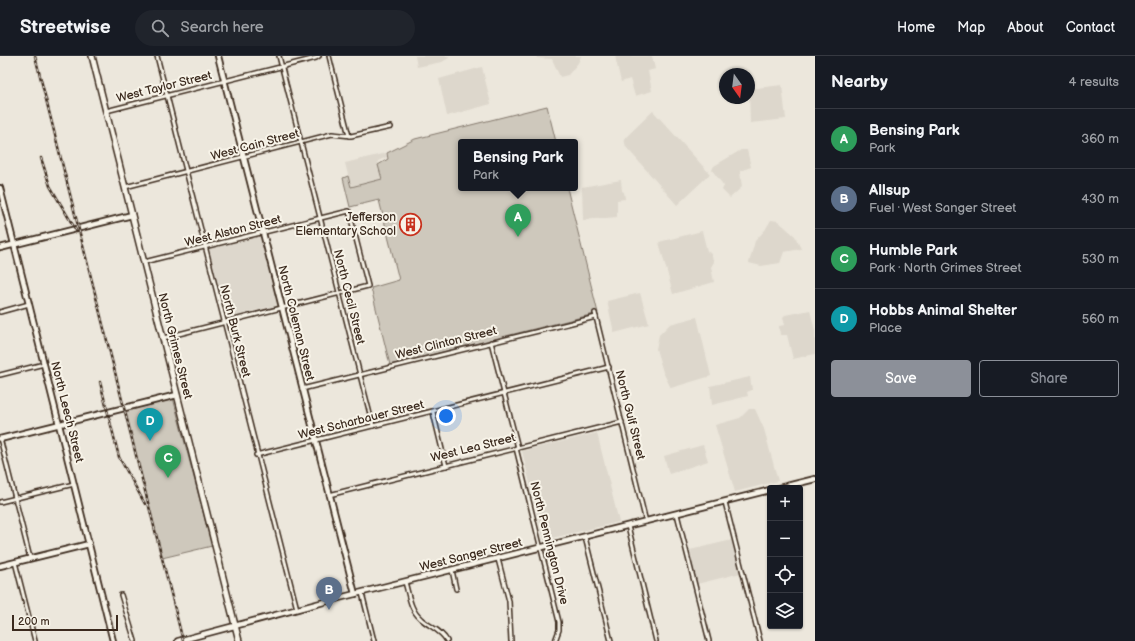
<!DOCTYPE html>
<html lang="en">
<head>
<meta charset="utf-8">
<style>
  body { margin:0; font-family:"Balsamiq Sans",sans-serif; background:#20242c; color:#f1f3f6 }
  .controls { position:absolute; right:12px; bottom:12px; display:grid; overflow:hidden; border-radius:4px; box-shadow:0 1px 3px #0004 }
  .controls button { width:36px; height:36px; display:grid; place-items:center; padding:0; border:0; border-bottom:1px solid #363941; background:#171b24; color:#f1f3f6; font:20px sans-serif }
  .compass { position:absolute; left:719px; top:12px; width:36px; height:36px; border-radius:50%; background:#171b24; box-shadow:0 1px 3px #0004; rotate:166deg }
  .scale { position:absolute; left:12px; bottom:10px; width:106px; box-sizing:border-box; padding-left:4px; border:2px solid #3b2a1e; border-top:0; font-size:11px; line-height:14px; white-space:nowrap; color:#3b2a1e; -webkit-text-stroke:3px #f7f3e8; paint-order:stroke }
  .you { position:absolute; left:446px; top:360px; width:14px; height:14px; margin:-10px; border:3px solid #fff; border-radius:50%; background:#1a73e8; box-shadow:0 0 0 6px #1a73e833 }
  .badge { display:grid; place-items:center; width:26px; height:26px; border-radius:50%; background:#8c9099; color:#fff; font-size:13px; font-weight:700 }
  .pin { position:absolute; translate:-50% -33px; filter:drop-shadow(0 1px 2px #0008) }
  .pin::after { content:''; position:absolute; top:21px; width:14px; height:12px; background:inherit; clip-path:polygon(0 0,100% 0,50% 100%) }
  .popup { position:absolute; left:458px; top:83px; width:120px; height:52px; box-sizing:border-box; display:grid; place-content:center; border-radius:4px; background:#171b24; filter:drop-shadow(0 1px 3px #0005); font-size:13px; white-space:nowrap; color:#9ea1a6 }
  .popup b { font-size:15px; color:#f1f3f6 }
  .popup::after { content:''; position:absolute; left:50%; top:100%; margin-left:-8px; border:8px solid transparent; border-top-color:#171b24 }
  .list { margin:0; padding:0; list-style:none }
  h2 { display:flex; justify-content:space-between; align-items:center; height:52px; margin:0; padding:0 16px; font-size:17px }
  h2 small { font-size:13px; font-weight:400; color:#9ea1a6 }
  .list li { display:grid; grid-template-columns:26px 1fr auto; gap:12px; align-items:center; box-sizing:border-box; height:60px; padding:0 16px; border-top:1px solid #363941 }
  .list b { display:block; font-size:15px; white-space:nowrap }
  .list p { margin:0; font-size:13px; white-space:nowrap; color:#9ea1a6 }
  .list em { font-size:13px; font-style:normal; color:#9ea1a6 }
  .actions { display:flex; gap:8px; padding:12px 16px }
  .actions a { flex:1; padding:9px 0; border:1px solid #8c9099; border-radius:4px; text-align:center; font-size:14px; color:#8c9099 }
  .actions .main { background:#8c9099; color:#fff }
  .icon { flex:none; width:22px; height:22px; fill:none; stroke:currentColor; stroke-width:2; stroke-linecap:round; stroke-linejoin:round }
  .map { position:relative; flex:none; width:815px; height:585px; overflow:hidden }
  header { display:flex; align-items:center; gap:24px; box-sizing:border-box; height:56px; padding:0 20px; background:#171b24; border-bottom:1px solid #363941 }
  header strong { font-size:19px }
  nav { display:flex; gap:22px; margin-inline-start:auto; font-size:14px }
  .search { width:280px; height:36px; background:#20242c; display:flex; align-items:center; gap:10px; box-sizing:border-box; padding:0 14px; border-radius:22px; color:#9ea1a6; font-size:15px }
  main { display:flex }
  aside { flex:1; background:#171b24 }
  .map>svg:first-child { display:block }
</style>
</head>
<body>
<header>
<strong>Streetwise</strong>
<div class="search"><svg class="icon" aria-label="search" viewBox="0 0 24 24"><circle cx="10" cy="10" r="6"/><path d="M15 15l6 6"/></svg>Search here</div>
<nav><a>Home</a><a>Map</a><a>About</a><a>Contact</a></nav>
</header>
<main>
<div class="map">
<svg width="815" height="585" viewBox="0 0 815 585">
  <rect width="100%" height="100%" fill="#ece7dc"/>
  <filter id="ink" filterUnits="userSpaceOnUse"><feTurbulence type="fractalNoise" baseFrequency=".025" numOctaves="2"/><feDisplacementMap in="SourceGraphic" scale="8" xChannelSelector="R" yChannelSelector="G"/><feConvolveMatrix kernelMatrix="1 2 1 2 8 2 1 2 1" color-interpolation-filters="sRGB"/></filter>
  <g filter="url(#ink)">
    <g fill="#ddd7cc">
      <path d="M415,0H448L449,2L442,6L417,11Z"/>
      <path d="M536,0H581L578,7L568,19L560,21L552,3L537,2Z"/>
      <path d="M615,0H652L655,13L648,15L652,35L635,40L630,23L621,26Z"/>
      <path d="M482,11L491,48L447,60L439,23Z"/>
      <path d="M782,29L786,63L750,67L749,33Z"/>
      <path d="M653,55L710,118L677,149L626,91L624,83Z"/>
      <path d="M741,94H747L751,111L740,115L742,131L730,142L722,134L724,130L712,114L714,110Z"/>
      <path d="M386,97L387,101L378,105L382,123L351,131L345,107Z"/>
      <path d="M621,124L622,135L624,136L625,143L617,144V161L583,164L582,131Z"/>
      <path d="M771,164L778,165L795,180L801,193L784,196L780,207L761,210L749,207L755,185L765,174Z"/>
      <path d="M702,175L707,195L711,198L714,206L711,211L714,226L673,238L659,186Z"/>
      <path d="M261,180L278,249L227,262L209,193Z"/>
      <path d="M640,237L649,268L614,277L607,245Z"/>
      <path d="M810,254L815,275V298L793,303L787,279H780L779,270L785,269L783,261L785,259Z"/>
      <path d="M697,261L711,320L671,332L663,316L656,293L659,279L670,268Z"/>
      <path d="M750,321L752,334L747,336L748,340L712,349L710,330Z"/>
      <path d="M749,353H755L764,373L778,425L735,436L715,369L740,362Z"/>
      <path d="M597,377L619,466L544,484L522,395Z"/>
      <path d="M703,389L708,405L669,418L664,400Z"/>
      <path d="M732,484L741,517L697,528L690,494Z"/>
    </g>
    <g fill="#cec8bc" stroke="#84796d">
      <path d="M547,50L556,86H461V132H567L598,257L390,309L371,232L399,224L379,144L350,151L343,122L348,120L351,131L382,123L378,109L388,103L387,97L415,83Z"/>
      <path d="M173,342L212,490L162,502L125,354Z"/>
    </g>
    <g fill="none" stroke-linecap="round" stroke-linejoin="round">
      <defs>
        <g id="street">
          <path d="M157,0L297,553"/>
          <path d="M279,0L373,370"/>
          <path d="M329,0L349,80"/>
          <path d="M106,55L316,2L319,0"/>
          <path d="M125,131L332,78L351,80L391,71"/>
          <path d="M144,206L349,155L368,230L163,282"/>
          <path d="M0,256L29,248"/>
          <path d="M595,257L646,466"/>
          <path d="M491,286L518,392"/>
          <path d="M0,319L44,308"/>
          <path d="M302,333L596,261"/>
          <path d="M433,356L446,410"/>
          <path d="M0,382L30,502"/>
          <path d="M516,392L559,566V574L555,585"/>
          <path d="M256,399L609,311"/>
          <path d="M329,439L622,366"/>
          <path d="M0,446L74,428"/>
          <path d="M725,446L760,585"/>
          <path d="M677,458L709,585"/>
          <path d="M628,470L656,585"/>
          <path d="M585,481L611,585"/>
          <path d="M498,503L509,545L511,585"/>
          <path d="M15,506L35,585"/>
          <path d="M452,514L456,533"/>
          <path d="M405,526C409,539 410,554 421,563C430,571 441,574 447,585"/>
          <path d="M362,537L374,585"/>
          <path d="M121,539L135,585"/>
        </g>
        <g id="secondary">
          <path d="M218,0L355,538"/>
          <path d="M0,132L113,585"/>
          <path d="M0,192L132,159"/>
          <path d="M0,383L177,339"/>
          <path d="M779,432L815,423"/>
          <path d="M0,510L89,488"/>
          <path d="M178,585L339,542L770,434"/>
        </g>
        <path id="primary" d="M92,0L239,585"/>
      </defs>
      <use href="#street" stroke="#3b2a1e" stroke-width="6"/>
      <use href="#secondary" stroke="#3b2a1e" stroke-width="8"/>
      <use href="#primary" stroke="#3b2a1e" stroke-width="8"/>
      <use href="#street" stroke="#f7f3e8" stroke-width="3"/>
      <use href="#secondary" stroke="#f7f3e8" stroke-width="4.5"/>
      <use href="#primary" stroke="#f7f3e8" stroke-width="5"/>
      <defs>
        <g id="rail">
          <path d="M35,0L183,585"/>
          <path d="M41,102L50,130L77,176"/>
          <path d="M100,326L119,401L145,448"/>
        </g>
      </defs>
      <use href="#rail" stroke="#3b2a1e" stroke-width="2.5"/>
      <use href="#rail" stroke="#f7f3e8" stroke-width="1" stroke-dasharray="3" stroke-linecap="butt"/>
    </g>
  </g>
  <defs>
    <symbol id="building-ring" viewBox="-11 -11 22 22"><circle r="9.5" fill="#f7f3e8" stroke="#c8321e" stroke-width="1.5"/><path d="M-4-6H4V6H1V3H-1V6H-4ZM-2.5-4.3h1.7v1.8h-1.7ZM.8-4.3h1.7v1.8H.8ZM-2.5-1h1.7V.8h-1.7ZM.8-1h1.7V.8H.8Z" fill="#c8321e"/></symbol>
  </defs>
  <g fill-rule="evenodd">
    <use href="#building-ring" x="398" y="156" width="25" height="25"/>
  </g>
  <g text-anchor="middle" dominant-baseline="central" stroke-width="4" stroke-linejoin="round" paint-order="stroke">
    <g font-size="12" fill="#3b2a1e" stroke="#f7f3e8">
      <text transform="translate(164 31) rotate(-14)">West Taylor Street</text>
      <text transform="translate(255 89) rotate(-15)">West Cain Street</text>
      <text transform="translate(233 175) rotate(-14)">West Alston Street</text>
      <text transform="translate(349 241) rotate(76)">North Cecil Street</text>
      <text transform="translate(296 267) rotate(76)">North Coleman Street</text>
      <text transform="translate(235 275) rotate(76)">North Burk Street</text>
      <text transform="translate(446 287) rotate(-14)">West Clinton Street</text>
      <text transform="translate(175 290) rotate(76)">North Grimes Street</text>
      <text transform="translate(67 356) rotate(76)">North Leech Street</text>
      <text transform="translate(630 359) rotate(76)">North Gulf Street</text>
      <text transform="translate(361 364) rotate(-14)">West Scharbauer Street</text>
      <text transform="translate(473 392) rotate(-14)">West Lea Street</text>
      <text transform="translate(549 487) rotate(76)">North Pennington Drive</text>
      <text transform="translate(471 499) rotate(-14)">West Sanger Street</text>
    </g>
    <g font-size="12" fill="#3b2a1e" stroke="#f7f3e8" text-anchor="end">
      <text x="396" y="161">Jefferson<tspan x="396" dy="14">Elementary School</tspan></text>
    </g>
  </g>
</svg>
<div class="controls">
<button>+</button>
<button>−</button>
<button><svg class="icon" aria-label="locate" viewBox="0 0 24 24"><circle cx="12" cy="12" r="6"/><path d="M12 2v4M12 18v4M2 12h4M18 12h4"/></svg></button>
<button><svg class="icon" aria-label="layers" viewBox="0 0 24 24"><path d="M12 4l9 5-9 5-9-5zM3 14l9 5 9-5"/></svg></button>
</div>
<svg class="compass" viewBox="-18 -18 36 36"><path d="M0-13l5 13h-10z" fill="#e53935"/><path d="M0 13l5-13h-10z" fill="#9ea1a6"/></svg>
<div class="scale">200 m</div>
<div class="you"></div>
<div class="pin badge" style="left:518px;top:181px;background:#2e9e5b">A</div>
<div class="popup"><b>Bensing Park</b>Park</div>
<div class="pin badge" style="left:329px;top:554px;background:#5c6f8a">B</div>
<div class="pin badge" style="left:168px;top:422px;background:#2e9e5b">C</div>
<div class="pin badge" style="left:150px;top:385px;background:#0f9aa8">D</div>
</div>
<aside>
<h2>Nearby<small>4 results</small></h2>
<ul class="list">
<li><span class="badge" style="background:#2e9e5b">A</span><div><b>Bensing Park</b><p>Park</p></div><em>360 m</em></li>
<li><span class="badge" style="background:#5c6f8a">B</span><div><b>Allsup</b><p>Fuel · West Sanger Street</p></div><em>430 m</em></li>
<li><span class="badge" style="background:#2e9e5b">C</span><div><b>Humble Park</b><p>Park · North Grimes Street</p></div><em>530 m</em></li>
<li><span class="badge" style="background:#0f9aa8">D</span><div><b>Hobbs Animal Shelter</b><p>Place</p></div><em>560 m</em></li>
</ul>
<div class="actions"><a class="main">Save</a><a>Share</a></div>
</aside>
</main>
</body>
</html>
